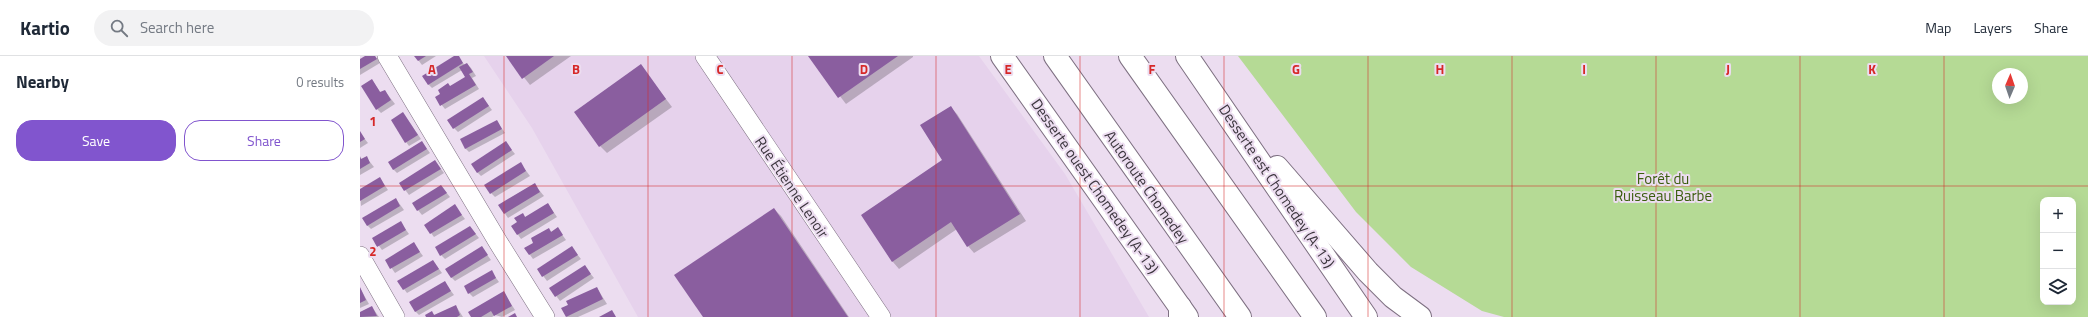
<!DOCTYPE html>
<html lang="en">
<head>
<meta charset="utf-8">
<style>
  body { margin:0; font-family:"Titillium Web",sans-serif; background:#f2f2f3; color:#1f2937 }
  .controls { position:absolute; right:12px; bottom:12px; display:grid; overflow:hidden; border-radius:8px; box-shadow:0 4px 16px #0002 }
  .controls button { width:36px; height:36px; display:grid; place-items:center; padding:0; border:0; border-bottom:1px solid #e0e1e3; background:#fff; color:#1f2937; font:20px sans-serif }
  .compass { position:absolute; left:1632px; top:12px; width:36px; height:36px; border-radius:50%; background:#fff; box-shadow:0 4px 16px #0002; rotate:2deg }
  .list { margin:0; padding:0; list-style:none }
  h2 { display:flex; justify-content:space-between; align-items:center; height:52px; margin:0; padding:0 16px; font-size:17px }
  h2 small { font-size:13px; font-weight:400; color:#747a83 }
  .actions { display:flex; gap:8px; padding:12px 16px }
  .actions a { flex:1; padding:9px 0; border:1px solid #8155ce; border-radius:16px; text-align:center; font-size:14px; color:#8155ce }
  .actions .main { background:#8155ce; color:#fff }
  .icon { flex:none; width:22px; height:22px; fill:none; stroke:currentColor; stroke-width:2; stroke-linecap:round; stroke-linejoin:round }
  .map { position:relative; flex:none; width:1728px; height:261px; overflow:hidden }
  header { display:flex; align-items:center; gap:24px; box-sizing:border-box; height:56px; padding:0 20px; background:#fff; border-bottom:1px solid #e0e1e3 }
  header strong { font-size:19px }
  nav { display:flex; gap:22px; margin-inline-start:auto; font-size:14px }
  .search { width:280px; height:36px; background:#f2f2f3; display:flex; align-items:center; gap:10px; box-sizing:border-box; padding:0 14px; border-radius:22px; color:#747a83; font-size:15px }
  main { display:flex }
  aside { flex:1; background:#fff }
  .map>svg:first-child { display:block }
</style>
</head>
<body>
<header>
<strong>Kartio</strong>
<div class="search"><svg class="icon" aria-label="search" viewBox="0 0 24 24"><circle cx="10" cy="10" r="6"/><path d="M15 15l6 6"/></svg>Search here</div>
<nav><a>Map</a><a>Layers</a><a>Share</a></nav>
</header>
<main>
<aside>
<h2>Nearby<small>0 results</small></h2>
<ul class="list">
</ul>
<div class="actions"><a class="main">Save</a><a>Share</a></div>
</aside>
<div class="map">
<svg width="1728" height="261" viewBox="0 0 1728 261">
  <rect width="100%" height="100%" fill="#ecddf0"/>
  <path fill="#e6d2ec" d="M124,0H619L705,118L789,261H278L172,72Z"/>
  <path fill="#b5da95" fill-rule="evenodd" d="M878,0H1728V261H1144L1122,255L1051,211L996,156ZM1638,18H1662V42H1638ZM1683,144H1713V246H1683Z"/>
  <g fill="#0003">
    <path d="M7,0H15L20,7L0,19V4Z"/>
    <path d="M55,0H76L62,9Z"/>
    <path d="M96,0L105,9L107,8L111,12L116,20L112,22L119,33L85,53L76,42L106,22L102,14L72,32L68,28Z"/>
    <path d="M147,0H211L170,29Z"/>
    <path d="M449,0H553V1L486,48Z"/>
    <path d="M281,10L312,51L247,97L240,90Z"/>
    <path d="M12,24L21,37L25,35L28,39L35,48L21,57L17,53Z"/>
    <path d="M123,42L132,54L98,76L94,72Z"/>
    <path d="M590,51L597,58L666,165L614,197L608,190L597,173L539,213L533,206L502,159L583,105Z"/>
    <path d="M43,57L61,83L49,90L46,86Z"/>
    <path d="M137,65L145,77L109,96L105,92Z"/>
    <path d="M0,77L8,87L0,92Z"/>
    <path d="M62,86L70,97L37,117L33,113Z"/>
    <path d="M146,87L155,98L121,120L117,116Z"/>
    <path d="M0,100L2,104L6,101L14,111L0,119Z"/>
    <path d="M75,105L84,117L49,139L40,127Z"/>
    <path d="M161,108L170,120L135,141L131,137Z"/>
    <path d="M20,122L28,134L1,150L0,134Z"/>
    <path d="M174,128L184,140L148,162L139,149Z"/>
    <path d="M81,130L90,141L62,159L53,148Z"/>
    <path d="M36,143L44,154L11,173L7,169Z"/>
    <path d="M188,148L197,161L161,183L152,170L158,167L163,158L166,162Z"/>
    <path d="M95,150L105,163L74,181L71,177Z"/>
    <path d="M414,153L421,160L489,261H344Z"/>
    <path d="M41,167L49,178L22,194L14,183Z"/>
    <path d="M110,171L119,182L85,203L81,199Z"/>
    <path d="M188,173L192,176L198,173L206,184L173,203L165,192L175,187Z"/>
    <path d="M54,188L63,200L35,217L26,204Z"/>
    <path d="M122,192L131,204L95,225L91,221Z"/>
    <path d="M212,192L221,203L187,225L178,213Z"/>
    <path d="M73,205L82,217L47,237L44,233Z"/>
    <path d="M225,211L234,222L200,245L191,233Z"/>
    <path d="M131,215L139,226L113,241L109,237Z"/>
    <path d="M85,227L94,239L59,259L55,255Z"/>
    <path d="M0,232L9,248L0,252Z"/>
    <path d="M237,232L247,248L218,261H207L203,252Z"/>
    <path d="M144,237L155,254L142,261L135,259L132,261H112Z"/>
    <path d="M96,250L103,261H67L72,257L76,260Z"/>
    <path d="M12,251L19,261H0V257Z"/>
  </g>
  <g fill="#8a5e9f">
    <path d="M5,0H15L17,3L0,13V3Z"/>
    <path d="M54,0H66L58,5Z"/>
    <path d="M94,0H99L103,7L68,29L62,20Z"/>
    <path d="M146,0H194L162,23Z"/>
    <path d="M448,0H538L478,42Z"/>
    <path d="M107,7L113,16L109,18L116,29L80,50L75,41L80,38L78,34L88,27L90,30L105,21L99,11Z"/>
    <path d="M281,8L306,43L239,91L214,56Z"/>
    <path d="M12,23L20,36L25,34L31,44L16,54L1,30Z"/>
    <path d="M123,41L129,50L93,73L87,64Z"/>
    <path d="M591,50L660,158L607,191L591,166L532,206L501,159L582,104L560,69Z"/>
    <path d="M43,56L58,79L45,87L31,64Z"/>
    <path d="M137,64L142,73L105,93L100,83Z"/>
    <path d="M0,75L5,83L0,86Z"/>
    <path d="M62,85L67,93L33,114L28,106Z"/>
    <path d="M146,85L152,94L117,117L111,108Z"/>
    <path d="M7,100L10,107L0,113V101L1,103Z"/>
    <path d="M75,104L81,113L44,135L39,127Z"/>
    <path d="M161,106L166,115L130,138L124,129Z"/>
    <path d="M20,121L25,130L0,145V133Z"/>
    <path d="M175,127L180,136L144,158L138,149Z"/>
    <path d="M81,129L87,137L57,155L52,147Z"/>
    <path d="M36,142L40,150L7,170L2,162Z"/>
    <path d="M188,147L194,157L157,179L151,170L157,166L154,162L163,157L165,161Z"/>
    <path d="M95,148L102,159L70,178L64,169Z"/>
    <path d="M414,152L488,261H343L314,219Z"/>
    <path d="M41,165L46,174L17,191L12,182Z"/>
    <path d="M110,170L116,178L80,200L75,191Z"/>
    <path d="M198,171L203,179L169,199L164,192L173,187L171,182L189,172L191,176Z"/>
    <path d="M54,186L60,196L30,213L25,204Z"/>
    <path d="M122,190L128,199L91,222L85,213Z"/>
    <path d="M212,190L218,199L182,221L177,213Z"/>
    <path d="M73,204L79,213L43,234L37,225Z"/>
    <path d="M225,209L231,218L195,241L189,232Z"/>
    <path d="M132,214L136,222L108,238L104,230Z"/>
    <path d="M85,225L91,235L55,256L49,246Z"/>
    <path d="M0,231L6,244L0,247Z"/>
    <path d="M237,231L243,243L206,261L201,252L208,249L206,245Z"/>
    <path d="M144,235L152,250L134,260L131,255L121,261H111L108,256Z"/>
    <path d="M96,249L100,259L97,261H66L65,259L72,255L74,259Z"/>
    <path d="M12,250L17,260L0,261V256Z"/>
    <path d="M252,254L256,261H239Z"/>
    <path d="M155,257L157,261H148Z"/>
  </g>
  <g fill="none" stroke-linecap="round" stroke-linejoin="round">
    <defs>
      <g id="minor">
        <path d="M27,0L138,186L185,261"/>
        <path d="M345,0L521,261"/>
        <path d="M0,200L35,261"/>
      </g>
      <g id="major">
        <path d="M642,0L827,261"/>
        <path d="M827,0L1006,261"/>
        <path d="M917,111L1008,216L1033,241L1060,261"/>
      </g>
      <g id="highway">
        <path d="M695,0L880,261"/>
        <path d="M770,0L955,261"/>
        <path d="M820,251V261"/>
      </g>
    </defs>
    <use href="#minor" stroke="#7e7082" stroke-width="20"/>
    <use href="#major" stroke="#7e7082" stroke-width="24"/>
    <use href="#highway" stroke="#7e7082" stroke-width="24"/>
    <use href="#minor" stroke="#fff" stroke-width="19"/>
    <use href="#major" stroke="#fff" stroke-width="22"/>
    <use href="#highway" stroke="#fff" stroke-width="22"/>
  </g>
  <path fill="none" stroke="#d62828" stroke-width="1" stroke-opacity="0.55" d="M144,0V261M288,0V261M432,0V261M576,0V261M720,0V261M864,0V261M1008,0V261M1152,0V261M1296,0V261M1440,0V261M1584,0V261M0,130H1728"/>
  <g text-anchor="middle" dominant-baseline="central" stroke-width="4" stroke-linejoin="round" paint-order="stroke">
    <g font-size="15" fill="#3a5d0d" stroke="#ecddf0">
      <text x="1303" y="122">Forêt du<tspan x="1303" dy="17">Ruisseau Barbe</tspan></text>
    </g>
    <g font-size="15" fill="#3c363e" stroke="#ecddf0">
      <text transform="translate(735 130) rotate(55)">Desserte ouest Chomedey (A-13)</text>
      <text transform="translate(917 130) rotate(56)">Desserte est Chomedey (A-13)</text>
      <text transform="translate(432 131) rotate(56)">Rue Étienne Lenoir</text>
      <text transform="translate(787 131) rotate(55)">Autoroute Chomedey</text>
    </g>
  </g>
  <g font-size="13" text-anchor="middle" font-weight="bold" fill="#d62828" stroke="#ecddf0" stroke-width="4" stroke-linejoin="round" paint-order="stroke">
    <text x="72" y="18">A</text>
    <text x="216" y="18">B</text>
    <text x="360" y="18">C</text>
    <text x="504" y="18">D</text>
    <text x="648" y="18">E</text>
    <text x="792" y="18">F</text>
    <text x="936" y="18">G</text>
    <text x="1080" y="18">H</text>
    <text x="1224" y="18">I</text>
    <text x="1368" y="18">J</text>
    <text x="1512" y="18">K</text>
    <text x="13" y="70">1</text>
    <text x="13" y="200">2</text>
  </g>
</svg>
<div class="controls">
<button>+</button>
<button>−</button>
<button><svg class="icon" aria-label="layers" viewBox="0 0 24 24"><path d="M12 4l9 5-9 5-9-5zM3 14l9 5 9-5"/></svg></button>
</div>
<svg class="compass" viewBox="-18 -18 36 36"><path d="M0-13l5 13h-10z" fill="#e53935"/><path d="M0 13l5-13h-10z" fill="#747a83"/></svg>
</div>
</main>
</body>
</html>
